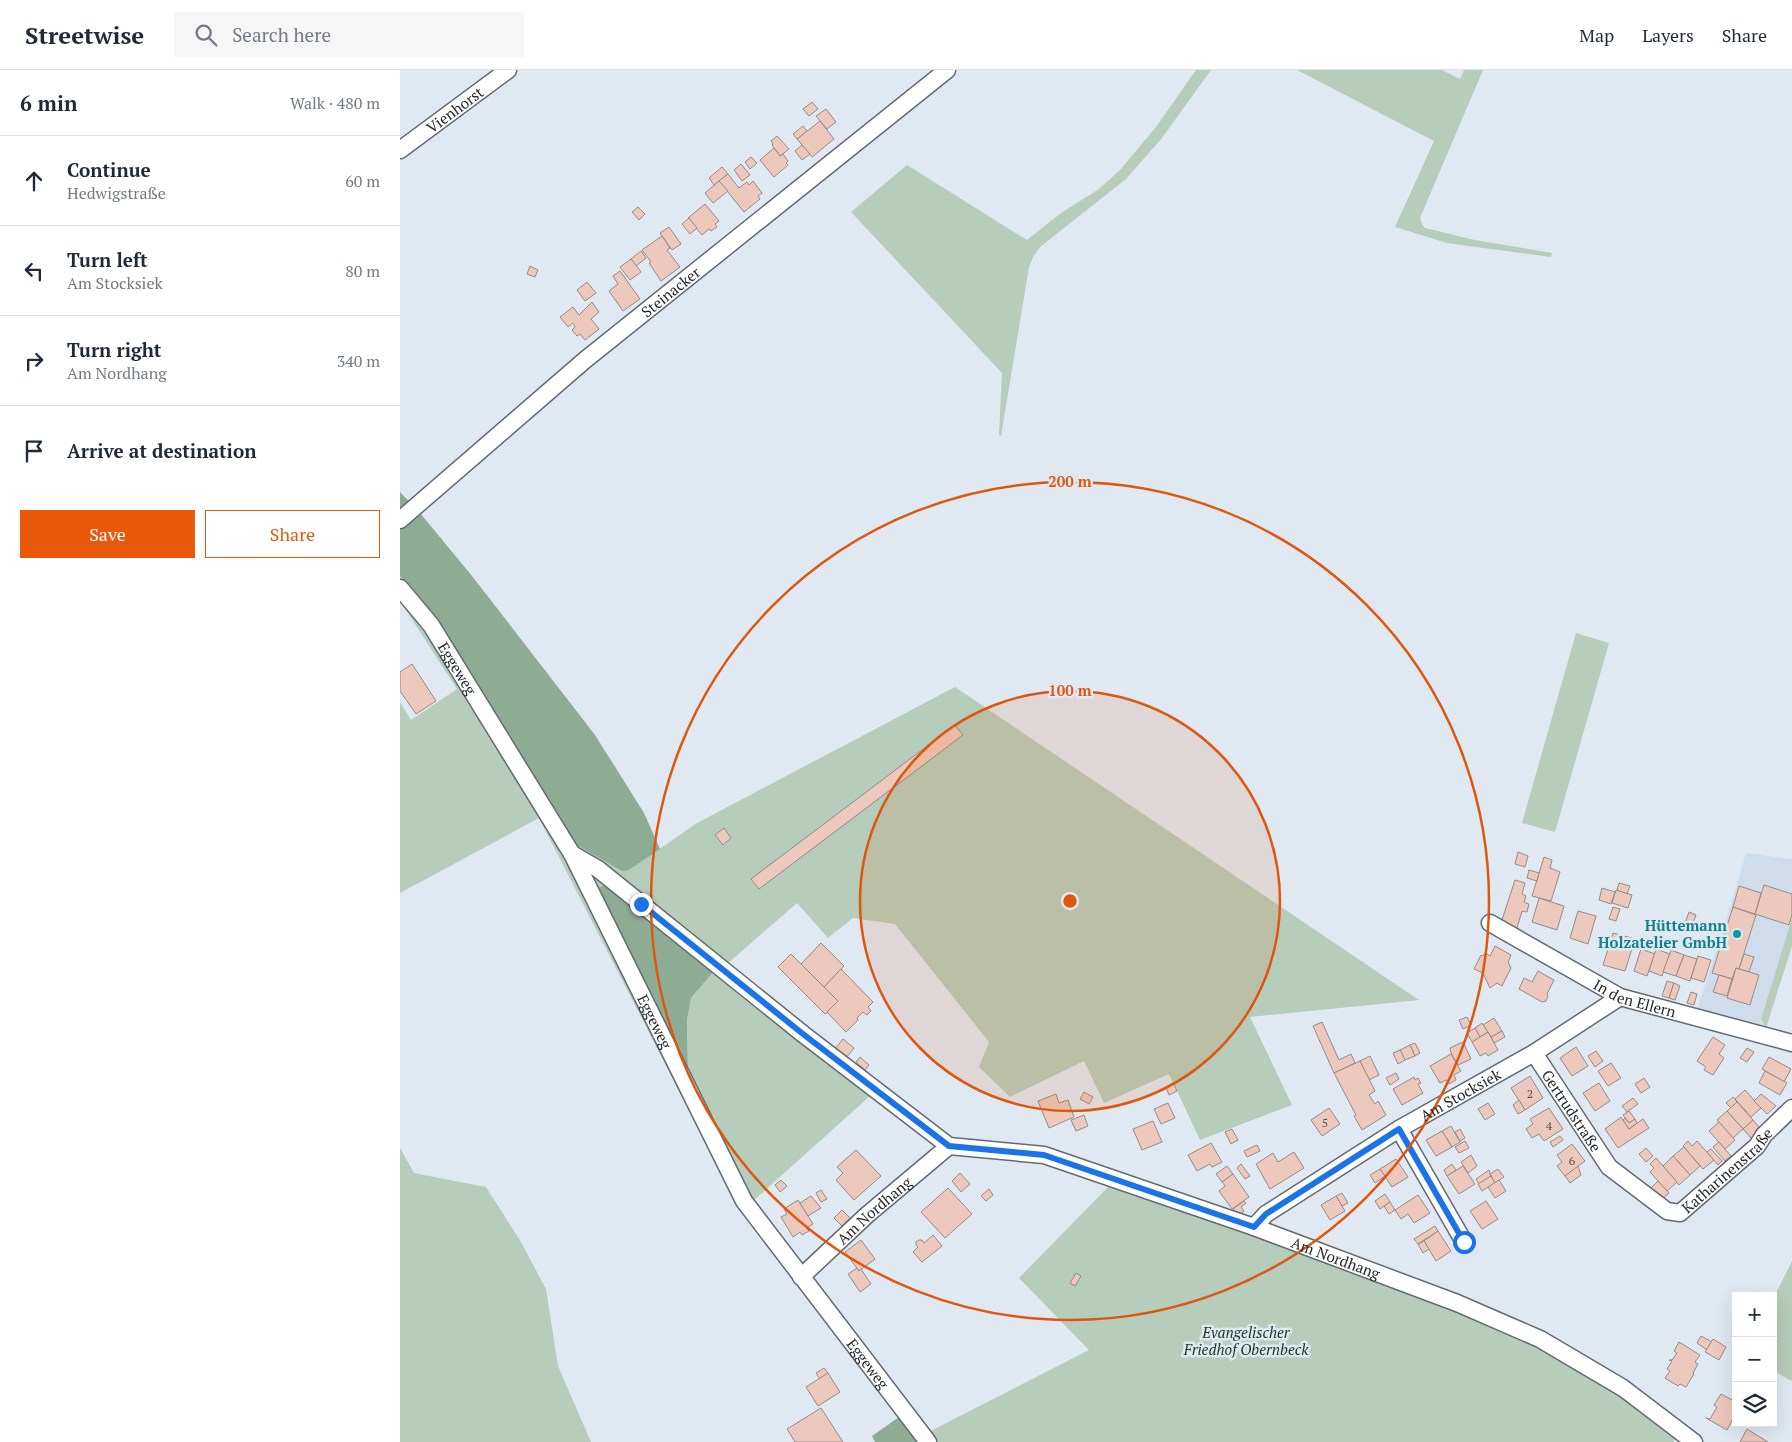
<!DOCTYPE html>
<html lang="en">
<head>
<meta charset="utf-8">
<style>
  body { margin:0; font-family:"PT Serif",serif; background:#f6f6f7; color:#1f2937 }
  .controls { position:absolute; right:15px; bottom:15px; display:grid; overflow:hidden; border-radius:0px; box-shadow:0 5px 20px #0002 }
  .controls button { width:45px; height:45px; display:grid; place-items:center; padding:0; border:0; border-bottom:1px solid #e0e1e3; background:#fff; color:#1f2937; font:25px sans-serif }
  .stop { position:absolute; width:15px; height:15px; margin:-11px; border:4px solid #1a73e8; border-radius:50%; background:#fff }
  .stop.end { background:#1a73e8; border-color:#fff; box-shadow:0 1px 5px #0008 }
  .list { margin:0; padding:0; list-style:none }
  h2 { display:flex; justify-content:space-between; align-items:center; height:65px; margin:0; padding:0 20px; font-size:21px }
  h2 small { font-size:16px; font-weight:400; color:#747a83 }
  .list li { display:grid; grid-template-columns:32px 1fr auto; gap:15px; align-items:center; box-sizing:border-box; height:90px; padding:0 20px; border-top:1px solid #e0e1e3 }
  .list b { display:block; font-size:19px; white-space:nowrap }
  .list p { margin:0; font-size:16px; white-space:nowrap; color:#747a83 }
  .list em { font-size:16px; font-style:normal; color:#747a83 }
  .actions { display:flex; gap:10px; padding:15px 20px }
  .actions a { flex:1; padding:11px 0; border:1px solid #ea580c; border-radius:0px; text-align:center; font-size:18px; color:#ea580c }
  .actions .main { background:#ea580c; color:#fff }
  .icon { flex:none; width:28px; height:28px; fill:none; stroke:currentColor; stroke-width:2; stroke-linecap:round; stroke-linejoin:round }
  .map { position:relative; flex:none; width:1392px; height:1372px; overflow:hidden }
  header { display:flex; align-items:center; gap:30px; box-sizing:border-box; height:70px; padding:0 25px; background:#fff; border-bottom:1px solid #e0e1e3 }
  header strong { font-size:24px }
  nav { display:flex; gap:28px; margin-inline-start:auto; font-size:18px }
  .search { width:350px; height:45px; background:#f6f6f7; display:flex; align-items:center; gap:12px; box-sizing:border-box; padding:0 18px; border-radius:0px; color:#747a83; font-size:19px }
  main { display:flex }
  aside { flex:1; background:#fff }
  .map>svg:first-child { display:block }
</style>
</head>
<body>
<header>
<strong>Streetwise</strong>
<div class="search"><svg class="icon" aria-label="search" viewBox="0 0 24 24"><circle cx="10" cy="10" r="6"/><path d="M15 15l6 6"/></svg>Search here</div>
<nav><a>Map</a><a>Layers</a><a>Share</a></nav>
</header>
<main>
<aside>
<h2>6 min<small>Walk · 480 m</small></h2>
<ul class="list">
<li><svg class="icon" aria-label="ahead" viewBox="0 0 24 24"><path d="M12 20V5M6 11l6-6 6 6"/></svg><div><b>Continue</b><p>Hedwigstraße</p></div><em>60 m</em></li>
<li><svg class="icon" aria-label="left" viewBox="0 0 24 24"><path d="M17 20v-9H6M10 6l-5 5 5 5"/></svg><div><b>Turn left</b><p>Am Stocksiek</p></div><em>80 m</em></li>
<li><svg class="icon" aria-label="right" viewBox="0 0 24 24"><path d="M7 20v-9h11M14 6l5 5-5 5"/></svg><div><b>Turn right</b><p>Am Nordhang</p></div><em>340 m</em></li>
<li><svg class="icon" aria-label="arrive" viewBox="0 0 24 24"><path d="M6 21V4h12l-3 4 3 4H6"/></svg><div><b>Arrive at destination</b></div></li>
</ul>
<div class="actions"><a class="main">Save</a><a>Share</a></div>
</aside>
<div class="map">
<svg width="1392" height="1372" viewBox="0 0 1392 1372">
  <rect width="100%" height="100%" fill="#e0e8f2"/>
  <path fill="#cedcec" d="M1346,783L1392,789V848L1361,949L1366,958L1297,939L1326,852Z"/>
  <g fill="#b7cdbb" fill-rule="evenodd">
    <path d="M796,0H811L762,68L726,109L640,177L633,187L629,197L601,366L599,365L602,303L451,142L507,95L627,170L661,143L699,119L720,100L756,57Z"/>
    <path d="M897,0H1042L1060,9L1064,0H1083L1020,148L1022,154L1025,158L1075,170L1152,183L1151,187L1047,173L995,157L1034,71Z"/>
    <path d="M0,506L229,800L297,753L555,617L1019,930L850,947L892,1035L800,1070L769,1004L704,1033L684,991L610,1027L579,997L589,972L495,854L453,848L428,868L397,833L319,901L470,1026L353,1131L342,1144L139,748L0,823V632L11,650L57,619L0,531ZM209,813L315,900L291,928L287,950L288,1003Z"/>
    <path d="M1176,563L1209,573L1155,762L1122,753Z"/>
    <path d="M1392,848V876L1366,958L1361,949Z"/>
    <path d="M0,1078L14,1103L86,1117L121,1172L146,1219L158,1296L191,1372H0Z"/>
    <path d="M710,1115L1028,1228L1135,1274L1224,1328L1277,1368L1273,1372H523L519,1367L689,1280L619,1208Z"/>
    <path d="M1392,1191V1309L1391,1311L1373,1300V1229Z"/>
  </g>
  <g fill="#8eab94">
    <path d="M0,422L20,443L72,506L195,665L244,743L260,779L229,800L222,801L177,775L163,758L33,547L0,506Z"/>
    <path d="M209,813L315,900L291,928L287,950L288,1005L196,819Z"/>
    <path d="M502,1345L523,1372H475L472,1366Z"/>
  </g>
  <g fill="#edc8bc" stroke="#988b87">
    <path d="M412,32L418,39L409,46L403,39Z"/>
    <path d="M426,39L436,52L427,59L416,46Z"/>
    <path d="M420,51L434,69L412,87L397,69Z"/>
    <path d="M403,56L407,61L397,69L393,64Z"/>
    <path d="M377,66L389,79L380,86L372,75L373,74L371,71Z"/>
    <path d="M402,75L410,84L402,90L395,81Z"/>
    <path d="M374,78L380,86L383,84L388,91L386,93L388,95L374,107L360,90Z"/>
    <path d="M351,87L357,93L350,99L345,92Z"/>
    <path d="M341,94L350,105L342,111L334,100Z"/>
    <path d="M322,97L328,104L314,115L309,108Z"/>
    <path d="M328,104L339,118L347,112L349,115L353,111L362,123L358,126L360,129L344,142L319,111Z"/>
    <path d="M319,111L328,121L313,133L305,123Z"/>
    <path d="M305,134L319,151L315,154L317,157L311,161L309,159L302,165L288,148Z"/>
    <path d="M238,137L245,144L239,150L232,142Z"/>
    <path d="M289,148L297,158L290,164L282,154Z"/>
    <path d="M269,157L281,174L272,180L260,163Z"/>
    <path d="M262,166L270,178L267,180L280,197L261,211L249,193L251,192L242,180Z"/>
    <path d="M241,181L246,188L236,196L231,189Z"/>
    <path d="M231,189L241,202L230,210L220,197Z"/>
    <path d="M130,196L138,200L135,207L127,204Z"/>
    <path d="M220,201L240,229L223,241L209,221L218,214L213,206Z"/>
    <path d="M187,212L196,223L185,231L177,220Z"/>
    <path d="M192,232L199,242L191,249L199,259L185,270L180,264L177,266L172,260L175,257L173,253L168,257L160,247L173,237L179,245Z"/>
    <path d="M12,594L36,631L16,644L0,621V602Z"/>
    <path d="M555,655L563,665L359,819L351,809Z"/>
    <path d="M324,758L331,768L323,775L315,765Z"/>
    <path d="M1118,782L1128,786L1125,797L1115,794Z"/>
    <path d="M1144,787L1152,790L1150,798L1160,802L1151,831L1132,826Z"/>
    <path d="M1129,800L1139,803L1137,811L1127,808Z"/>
    <path d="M1115,810L1125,813L1122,824L1126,826L1124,832L1129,834L1127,842L1122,841L1117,858L1101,853Z"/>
    <path d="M1219,813L1230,816L1227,824L1217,820Z"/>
    <path d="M1364,815L1392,824V844L1389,855L1355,844Z"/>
    <path d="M1339,816L1361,823L1355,844L1333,837Z"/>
    <path d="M1202,818L1215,822L1211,834L1199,830Z"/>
    <path d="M1216,820L1232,825L1228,838L1212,833Z"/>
    <path d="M1139,828L1164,836L1157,860L1132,852Z"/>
    <path d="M1213,837L1220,839L1216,851L1209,849Z"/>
    <path d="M1333,837L1356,845L1339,899L1336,898L1332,909L1312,903Z"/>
    <path d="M1178,841L1196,846L1188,874L1170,868Z"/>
    <path d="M1289,842L1296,845L1291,859L1284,856Z"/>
    <path d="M1213,863L1235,869L1225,901L1203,895Z"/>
    <path d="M421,873L444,896L424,917L401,894Z"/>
    <path d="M1095,876L1111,885L1108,892L1111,898L1102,916L1097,913L1090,918L1083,903L1074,899L1081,885L1083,886L1085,883L1090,886Z"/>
    <path d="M1241,879L1255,884L1247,906L1234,901Z"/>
    <path d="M1256,879L1270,884L1262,906L1249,901Z"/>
    <path d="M1271,880L1284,885L1276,906L1263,902Z"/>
    <path d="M391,884L438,931L425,944L378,897Z"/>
    <path d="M1344,884L1354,887L1349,902L1339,899Z"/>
    <path d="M1284,885L1297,889L1290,911L1276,906Z"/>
    <path d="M1298,886L1311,890L1304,912L1291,908Z"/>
    <path d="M1336,898L1359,905L1350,935L1327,928Z"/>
    <path d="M441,899L473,932L468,937L471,941L467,945L463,942L457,948L458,950L446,962L427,942L438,931L424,917Z"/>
    <path d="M1138,901L1154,910L1147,924L1148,926L1146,931L1142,932L1119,919L1124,908L1132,912Z"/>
    <path d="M1319,905L1332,909L1327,926L1313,922Z"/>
    <path d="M1267,911L1274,913L1269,928L1262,926Z"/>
    <path d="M1274,913L1280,916L1275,930L1269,928Z"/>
    <path d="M1291,922L1297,924L1294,935L1287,933Z"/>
    <path d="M1067,947L1071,955L1063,959L1059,950Z"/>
    <path d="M1094,948L1102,961L1091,967L1083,955Z"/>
    <path d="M922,952L939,990L951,984L955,993L934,1003L913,956Z"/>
    <path d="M1082,953L1088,962L1080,967L1075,958Z"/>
    <path d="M1075,958L1080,967L1072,972L1067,963Z"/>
    <path d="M1102,961L1105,967L1094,973L1091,967Z"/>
    <path d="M1088,962L1098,980L1088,986L1086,983L1080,986L1072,972Z"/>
    <path d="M1313,967L1325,975L1319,984L1324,988L1313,1005L1304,1000L1306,997L1297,991Z"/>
    <path d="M443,969L454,978L446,988L435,979Z"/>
    <path d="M1063,972L1071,989L1058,995L1051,983L1050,978Z"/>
    <path d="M1015,973L1020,983L1015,986L1010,975Z"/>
    <path d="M1010,975L1015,986L1005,990L1000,980Z"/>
    <path d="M1176,977L1188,996L1172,1006L1160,988Z"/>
    <path d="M1347,978L1354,982L1347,992L1340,988Z"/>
    <path d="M1000,980L1005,990L998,994L993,983Z"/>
    <path d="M1196,981L1203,991L1195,997L1188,986Z"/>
    <path d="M1051,984L1061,1001L1054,1005L1056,1010L1049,1014L1046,1010L1040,1013L1030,996Z"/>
    <path d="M970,986L979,1005L969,1010L960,991Z"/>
    <path d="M460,987L469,995L465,1000L456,992Z"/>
    <path d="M1369,987L1391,999L1384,1012L1362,999Z"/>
    <path d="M960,991L975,1021L969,1025L975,1034L978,1031L986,1045L962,1060L954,1046L956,1045L934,1003Z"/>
    <path d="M1211,993L1221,1008L1208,1016L1198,1001Z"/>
    <path d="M1365,1001L1387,1013L1380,1025L1359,1013Z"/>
    <path d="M996,1003L999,1009L990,1015L986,1008Z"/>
    <path d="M1130,1006L1143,1028L1125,1040L1111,1018Z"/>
    <path d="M1014,1007L1015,1010L1018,1008L1021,1013L1018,1014L1023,1023L1002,1035L993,1019Z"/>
    <path d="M1244,1008L1250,1017L1241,1023L1235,1014Z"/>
    <path d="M773,1013L777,1021L769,1025L766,1017Z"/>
    <path d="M1199,1013L1210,1031L1195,1041L1183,1023Z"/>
    <path d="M1345,1020L1361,1038L1351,1047L1335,1029Z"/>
    <path d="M684,1022L693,1027L689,1034L680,1029Z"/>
    <path d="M656,1024L659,1033L668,1030L674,1047L649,1058L638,1031Z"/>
    <path d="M1361,1024L1376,1036L1367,1044L1354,1031Z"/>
    <path d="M1333,1027L1337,1032L1331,1038L1326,1033Z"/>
    <path d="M1233,1028L1238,1034L1227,1042L1222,1036Z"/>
    <path d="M1119,1030L1125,1040L1118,1044L1113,1035Z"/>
    <path d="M1337,1032L1353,1050L1343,1059L1327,1041Z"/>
    <path d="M768,1033L775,1048L761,1054L754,1039Z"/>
    <path d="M1088,1033L1095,1044L1085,1050L1078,1039Z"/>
    <path d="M929,1038L940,1054L922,1066L911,1050Z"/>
    <path d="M1149,1038L1163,1059L1144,1071L1139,1064L1132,1068L1126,1059L1133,1054L1130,1049Z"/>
    <path d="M1229,1041L1235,1049L1229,1053L1223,1045Z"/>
    <path d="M1327,1041L1343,1059L1333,1068L1317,1050Z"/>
    <path d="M684,1045L688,1056L676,1061L671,1050Z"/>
    <path d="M1221,1047L1229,1059L1243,1049L1249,1058L1218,1078L1205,1059Z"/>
    <path d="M1225,1048L1229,1053L1235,1049L1237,1053L1229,1059L1223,1050Z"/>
    <path d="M1353,1050L1359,1057L1355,1061L1357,1063L1351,1068L1343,1059Z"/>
    <path d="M753,1051L762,1072L742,1080L733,1059Z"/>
    <path d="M1319,1052L1335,1070L1325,1079L1309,1061Z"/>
    <path d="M1051,1056L1060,1072L1052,1077L1042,1061Z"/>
    <path d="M832,1059L838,1070L831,1074L825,1062Z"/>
    <path d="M1060,1059L1065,1068L1060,1071L1055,1062Z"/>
    <path d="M1042,1061L1052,1077L1036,1086L1026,1070Z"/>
    <path d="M1160,1066L1163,1070L1153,1077L1150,1072Z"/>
    <path d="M1065,1071L1069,1078L1059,1083L1055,1077Z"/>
    <path d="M1288,1071L1292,1076L1297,1071L1314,1090L1303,1099L1283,1076Z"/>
    <path d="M1319,1072L1331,1086L1325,1091L1313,1077Z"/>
    <path d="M811,1073L822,1092L812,1097L810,1094L797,1101L788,1085Z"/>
    <path d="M1172,1074L1185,1091L1165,1106L1157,1096L1162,1092L1157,1085Z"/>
    <path d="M857,1075L860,1081L847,1087L844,1081Z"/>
    <path d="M1284,1077L1300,1096L1290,1105L1273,1086Z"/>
    <path d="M1246,1078L1253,1086L1246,1092L1239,1084Z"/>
    <path d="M1311,1079L1322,1091L1318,1095L1307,1082Z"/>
    <path d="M456,1080L481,1106L454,1130L436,1110L443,1103L437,1097Z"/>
    <path d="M894,1082L904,1098L870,1119L856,1094L873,1083L878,1092Z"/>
    <path d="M1071,1085L1077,1096L1068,1103L1061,1092Z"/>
    <path d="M1273,1086L1290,1105L1279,1115L1263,1096Z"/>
    <path d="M1256,1088L1277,1112L1267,1121L1250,1102L1254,1098L1250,1094Z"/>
    <path d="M996,1089L1008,1107L992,1117L980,1099Z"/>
    <path d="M841,1094L850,1106L845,1109L837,1098Z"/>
    <path d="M1052,1094L1056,1100L1047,1106L1044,1100Z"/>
    <path d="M827,1096L833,1104L822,1112L816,1104Z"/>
    <path d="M1063,1096L1075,1114L1059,1124L1047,1106Z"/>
    <path d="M1178,1096L1181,1105L1170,1113L1165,1106Z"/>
    <path d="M980,1099L985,1106L975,1113L970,1105Z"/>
    <path d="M1098,1099L1104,1107L1095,1113L1090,1104Z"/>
    <path d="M1089,1100L1091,1106L1079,1114L1076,1109Z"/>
    <path d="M560,1103L570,1114L561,1122L552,1111Z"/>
    <path d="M833,1104L849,1127L832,1139L819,1121L825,1116L822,1112Z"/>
    <path d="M1091,1106L1095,1113L1082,1121L1078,1114Z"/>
    <path d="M381,1110L387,1116L380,1122L375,1115Z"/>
    <path d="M1099,1110L1106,1121L1095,1128L1088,1117Z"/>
    <path d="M1258,1111L1269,1123L1263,1128L1250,1119Z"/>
    <path d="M548,1118L572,1144L545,1168L521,1142Z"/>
    <path d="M589,1119L593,1125L586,1131L581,1126Z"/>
    <path d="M421,1120L427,1129L421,1132L416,1123Z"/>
    <path d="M942,1123L948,1133L942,1136L936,1126Z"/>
    <path d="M985,1124L990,1132L980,1139L975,1131Z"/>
    <path d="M1018,1125L1030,1143L1014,1153L1008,1144L1001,1149L995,1140Z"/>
    <path d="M411,1126L421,1138L408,1146L400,1133Z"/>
    <path d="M936,1126L945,1141L930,1150L921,1135Z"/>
    <path d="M398,1130L413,1154L406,1158L409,1161L402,1165L400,1162L393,1167L381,1147L387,1144L384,1139Z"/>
    <path d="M844,1131L846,1133L841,1137L844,1141L838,1146L833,1139Z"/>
    <path d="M1086,1131L1098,1149L1082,1159L1070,1141Z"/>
    <path d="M990,1132L995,1140L989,1144L984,1136Z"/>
    <path d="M442,1140L450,1148L442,1156L434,1148Z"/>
    <path d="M1035,1156L1038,1161L1018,1174L1014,1169Z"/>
    <path d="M1038,1161L1051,1181L1036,1191L1024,1171Z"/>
    <path d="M533,1165L542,1176L522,1192L513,1182L518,1177L516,1175V1172L519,1170H522L524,1173Z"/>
    <path d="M461,1170L475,1189L459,1201L445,1182Z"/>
    <path d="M1024,1171L1029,1179L1023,1183L1018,1174Z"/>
    <path d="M457,1198L459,1201L461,1199L471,1214L460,1222L448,1204Z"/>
    <path d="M676,1203L681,1206L675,1216L670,1213Z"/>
    <path d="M1301,1266L1312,1272L1307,1280L1297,1273Z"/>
    <path d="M1313,1269L1326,1277L1319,1290L1305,1282Z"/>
    <path d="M1279,1272L1300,1285L1295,1292L1298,1294L1293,1303L1294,1304L1286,1317L1280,1314L1278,1316L1265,1308L1270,1301L1267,1299L1272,1291L1269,1290H1272L1277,1283L1274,1281Z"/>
    <path d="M424,1298L428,1303L420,1309L416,1303Z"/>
    <path d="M428,1303L440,1322L418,1336L406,1317Z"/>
    <path d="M1321,1324L1336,1332V1343L1327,1360L1306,1348L1310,1349L1317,1337L1314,1335Z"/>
    <path d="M421,1338L443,1372H395L387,1359Z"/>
    <path d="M1347,1359L1368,1372H1340Z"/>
  </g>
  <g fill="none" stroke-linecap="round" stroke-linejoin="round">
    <defs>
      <g id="street">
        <path id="s1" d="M0,80L108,0"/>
        <path id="s2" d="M0,450L185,290L547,0"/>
        <path id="s3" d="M0,518L31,555L172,784L344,1131L528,1372"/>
        <path id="s4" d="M172,784L198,799L403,964L549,1076L644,1085L854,1157L1057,1233L1140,1269L1223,1318L1294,1372"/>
        <path id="s5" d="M1090,853L1220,927L1392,973"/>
        <path id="s6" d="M1134,983L1209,1097L1267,1141L1280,1143L1357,1076L1364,1065L1392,1038"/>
        <path d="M999,1059L1064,1172"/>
        <path id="s7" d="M854,1157L866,1144L999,1059L1134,983L1220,927"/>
        <path id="s8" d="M401,1207L467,1145L549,1076"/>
      </g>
    </defs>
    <use href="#street" stroke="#636a73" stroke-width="19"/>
    <use href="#street" stroke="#fff" stroke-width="16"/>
  </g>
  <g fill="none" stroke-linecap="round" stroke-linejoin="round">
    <path stroke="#1a73e8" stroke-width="6" d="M241,834L403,964L549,1076L644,1085L854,1157L866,1144L999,1059L1064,1172"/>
  </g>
  <circle cx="670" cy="831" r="210" fill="#de570e" fill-opacity=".12"/>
  <g fill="none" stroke="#de570e" stroke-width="2.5">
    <circle cx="670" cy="831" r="210"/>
    <circle cx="670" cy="831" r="419"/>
  </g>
  <circle fill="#0f9aa8" stroke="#e0e8f2" stroke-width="2" cx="1337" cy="864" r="5"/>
  <g text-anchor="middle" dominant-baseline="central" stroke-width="5" stroke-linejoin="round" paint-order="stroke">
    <g font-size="12" fill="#575050">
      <text x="1130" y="1023">2</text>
      <text x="925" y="1052">5</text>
      <text x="1149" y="1055">4</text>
      <text x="1172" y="1090">6</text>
    </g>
    <g font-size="15" fill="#25282c" stroke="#e0e8f2">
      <text stroke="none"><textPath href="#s1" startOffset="68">Vienhorst</textPath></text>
      <text stroke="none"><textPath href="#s2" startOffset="354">Steinacker</textPath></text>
      <text stroke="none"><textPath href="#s3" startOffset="99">Eggeweg</textPath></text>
      <text stroke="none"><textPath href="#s5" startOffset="164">In den Ellern</textPath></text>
      <text stroke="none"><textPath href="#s3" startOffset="504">Eggeweg</textPath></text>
      <text stroke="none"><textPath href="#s7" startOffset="246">Am Stocksiek</textPath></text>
      <text stroke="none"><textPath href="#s6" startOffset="69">Gertrudstraße</textPath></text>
      <text stroke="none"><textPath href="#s6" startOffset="286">Katharinenstraße</textPath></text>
      <text stroke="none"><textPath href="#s8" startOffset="99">Am Nordhang</textPath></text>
      <text stroke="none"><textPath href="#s4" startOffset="882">Am Nordhang</textPath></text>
      <text stroke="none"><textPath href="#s3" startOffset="909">Eggeweg</textPath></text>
    </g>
    <g font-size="15" font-weight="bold" fill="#0d838f" stroke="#e0e8f2" text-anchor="end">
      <text x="1327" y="855">Hüttemann<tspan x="1327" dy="17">Holzatelier GmbH</tspan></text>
    </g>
    <g font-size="15" font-style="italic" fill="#0c3f1f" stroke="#e0e8f2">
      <text x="846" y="1262">Evangelischer<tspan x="846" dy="17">Friedhof Obernbeck</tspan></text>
    </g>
  </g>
  <circle cx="670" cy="831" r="8" fill="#de570e" stroke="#e0e8f2" stroke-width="2.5"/>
  <g font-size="15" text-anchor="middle" font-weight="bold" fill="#de570e" stroke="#e0e8f2" stroke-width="5" stroke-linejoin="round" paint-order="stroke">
    <text x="670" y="417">200 m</text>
    <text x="670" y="626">100 m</text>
  </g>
</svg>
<div class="controls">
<button>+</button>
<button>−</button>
<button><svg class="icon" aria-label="layers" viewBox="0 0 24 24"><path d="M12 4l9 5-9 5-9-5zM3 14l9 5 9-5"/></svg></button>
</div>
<div class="stop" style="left:1064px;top:1172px"></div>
<div class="stop end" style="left:241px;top:834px"></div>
</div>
</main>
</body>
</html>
